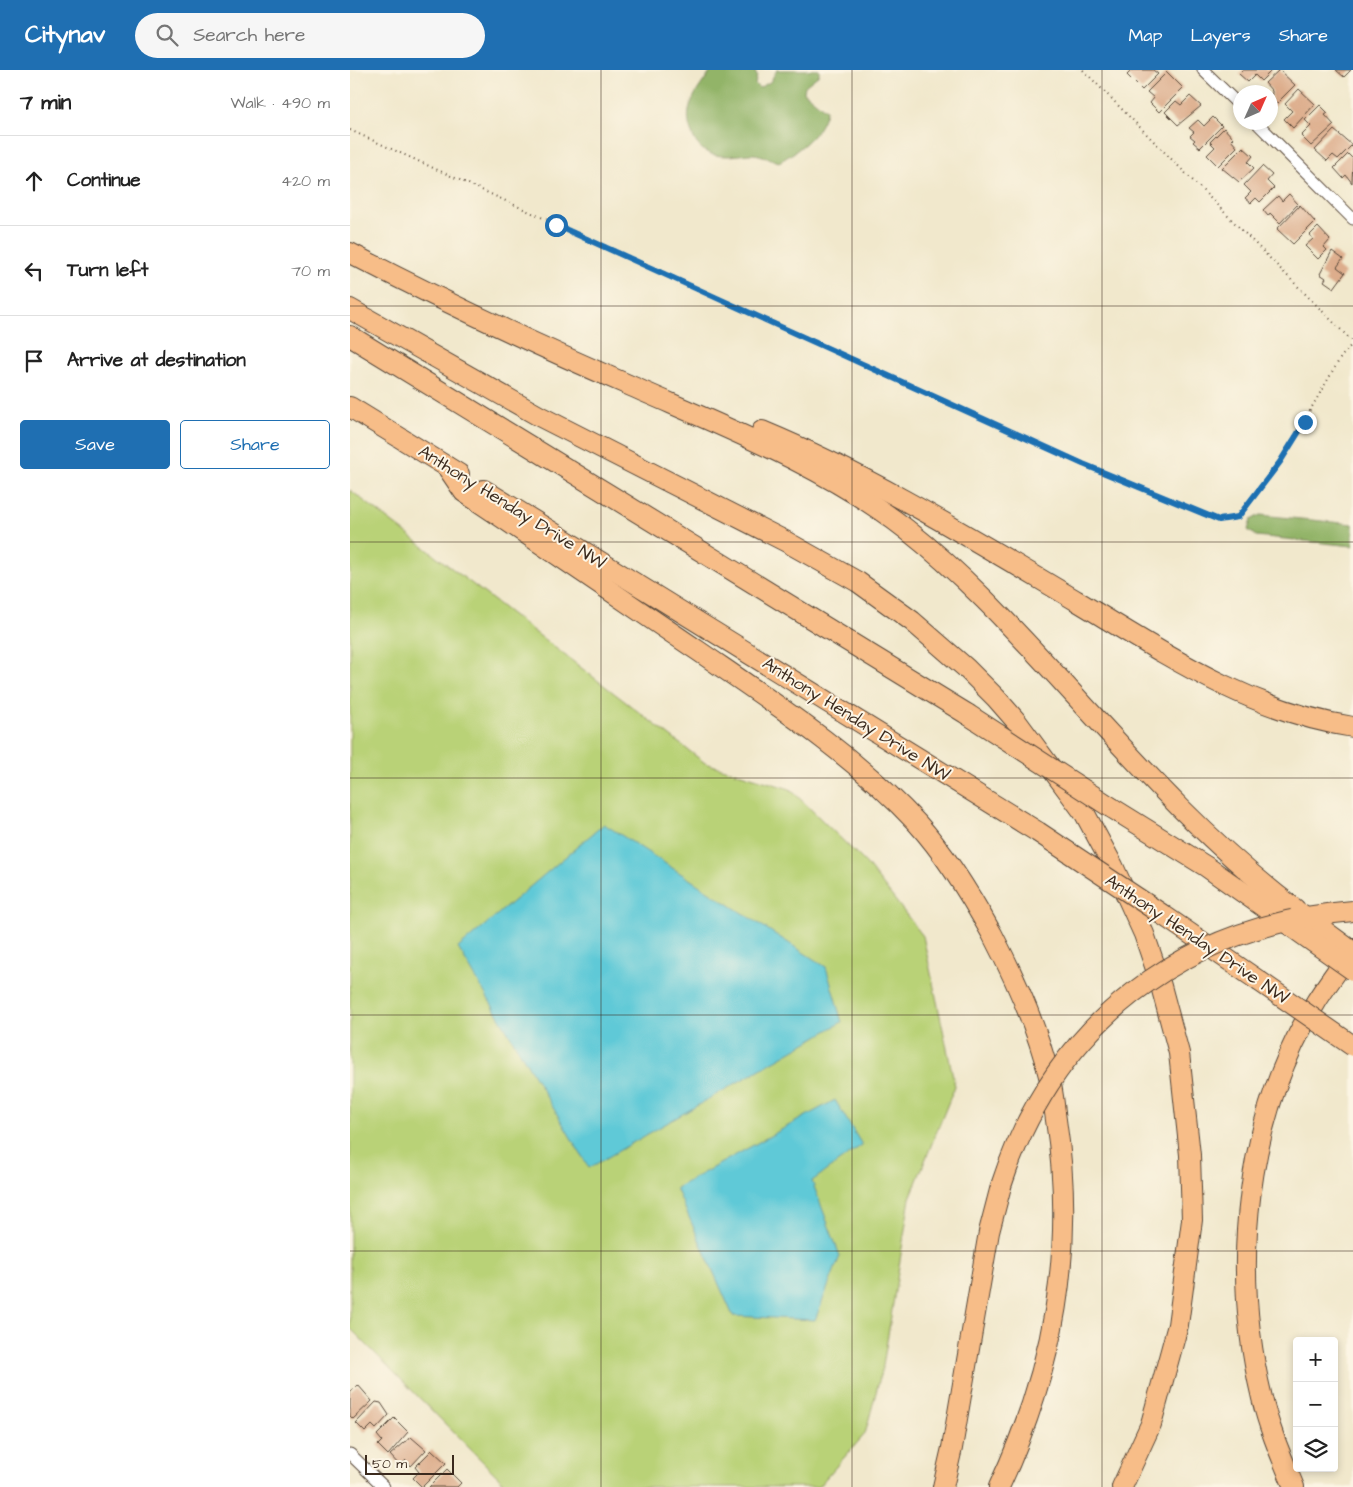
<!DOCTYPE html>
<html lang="en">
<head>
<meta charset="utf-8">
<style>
  body { margin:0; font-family:"Architects Daughter",sans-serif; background:#f6f6f6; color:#222 }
  .controls { position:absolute; right:15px; bottom:15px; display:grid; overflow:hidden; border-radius:5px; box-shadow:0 2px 8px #0003 }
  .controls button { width:45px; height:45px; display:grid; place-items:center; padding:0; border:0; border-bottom:1px solid #e0e0e0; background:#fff; color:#222; font:25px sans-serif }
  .compass { position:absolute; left:883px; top:15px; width:45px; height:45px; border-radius:50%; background:#fff; box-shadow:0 2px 8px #0003; rotate:45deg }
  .scale { position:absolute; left:15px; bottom:12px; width:89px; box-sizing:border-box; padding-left:5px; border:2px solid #3b2a1e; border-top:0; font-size:14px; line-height:18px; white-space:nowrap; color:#3b2a1e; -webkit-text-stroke:4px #fcf5e5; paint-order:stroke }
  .stop { position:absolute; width:15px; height:15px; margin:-11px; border:4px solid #1f6fb2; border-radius:50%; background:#fff }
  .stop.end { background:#1f6fb2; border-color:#fff; box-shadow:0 1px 5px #0008 }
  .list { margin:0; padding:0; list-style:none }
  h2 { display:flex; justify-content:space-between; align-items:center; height:65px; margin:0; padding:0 20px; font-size:21px }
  h2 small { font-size:16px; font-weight:400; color:#767676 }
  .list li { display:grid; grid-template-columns:32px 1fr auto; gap:15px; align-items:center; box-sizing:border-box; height:90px; padding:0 20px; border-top:1px solid #e0e0e0 }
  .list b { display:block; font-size:19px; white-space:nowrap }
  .list em { font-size:16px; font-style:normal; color:#767676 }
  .actions { display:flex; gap:10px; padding:15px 20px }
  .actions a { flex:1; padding:11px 0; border:1px solid #1f6fb2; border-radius:5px; text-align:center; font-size:18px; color:#1f6fb2 }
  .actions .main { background:#1f6fb2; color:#fff }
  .icon { flex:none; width:28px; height:28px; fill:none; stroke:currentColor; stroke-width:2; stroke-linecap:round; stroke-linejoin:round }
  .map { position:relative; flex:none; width:1003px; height:1417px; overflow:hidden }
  header { display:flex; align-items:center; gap:30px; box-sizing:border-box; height:70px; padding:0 25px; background:#1f6fb2; color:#fff }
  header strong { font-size:24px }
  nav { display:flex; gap:28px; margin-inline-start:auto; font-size:18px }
  .search { width:350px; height:45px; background:#f6f6f6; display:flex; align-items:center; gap:12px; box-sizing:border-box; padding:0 18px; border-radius:28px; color:#767676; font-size:19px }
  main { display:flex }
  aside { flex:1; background:#fff }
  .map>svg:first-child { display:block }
</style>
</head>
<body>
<header>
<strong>Citynav</strong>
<div class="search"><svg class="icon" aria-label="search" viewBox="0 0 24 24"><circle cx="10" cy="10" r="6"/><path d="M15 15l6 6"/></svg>Search here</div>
<nav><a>Map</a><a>Layers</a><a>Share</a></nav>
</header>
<main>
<aside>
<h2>7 min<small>Walk · 490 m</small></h2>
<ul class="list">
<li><svg class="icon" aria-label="ahead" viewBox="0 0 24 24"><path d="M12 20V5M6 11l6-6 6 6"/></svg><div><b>Continue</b></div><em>420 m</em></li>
<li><svg class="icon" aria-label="left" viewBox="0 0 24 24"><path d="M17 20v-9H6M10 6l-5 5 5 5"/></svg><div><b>Turn left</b></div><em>70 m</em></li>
<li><svg class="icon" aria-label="arrive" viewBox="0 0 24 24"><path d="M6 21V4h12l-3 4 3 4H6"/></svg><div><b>Arrive at destination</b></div></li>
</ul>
<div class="actions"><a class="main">Save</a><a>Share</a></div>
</aside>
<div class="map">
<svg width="1003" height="1417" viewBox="0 0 1003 1417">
  <rect width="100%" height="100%" fill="#fcf5e5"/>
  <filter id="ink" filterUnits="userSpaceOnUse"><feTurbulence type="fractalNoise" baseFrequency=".02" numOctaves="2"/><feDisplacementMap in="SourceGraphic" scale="10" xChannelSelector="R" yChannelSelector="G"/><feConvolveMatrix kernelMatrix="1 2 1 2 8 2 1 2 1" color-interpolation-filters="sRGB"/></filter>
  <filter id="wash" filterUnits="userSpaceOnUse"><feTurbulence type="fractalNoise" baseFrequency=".0096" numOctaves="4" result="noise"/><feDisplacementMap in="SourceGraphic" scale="20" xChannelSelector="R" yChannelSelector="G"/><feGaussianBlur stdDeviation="1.12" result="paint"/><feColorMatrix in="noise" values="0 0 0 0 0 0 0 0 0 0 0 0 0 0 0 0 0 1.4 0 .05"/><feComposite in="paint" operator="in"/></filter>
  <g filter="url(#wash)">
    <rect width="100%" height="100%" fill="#f1e8cc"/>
    <path fill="#b9d277" stroke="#7a7e4a" d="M0,420L355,693L440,719L516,793L573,866L605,1016L560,1128L533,1296L515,1364L468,1417H158L0,1258Z"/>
    <g fill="#92b468" stroke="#666f43">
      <path d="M362,0H404L407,6L405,14L409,18L420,12L427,0H469V5L455,16L454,22L476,40C473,63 448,81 429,92C420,89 409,83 399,84C387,85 374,88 361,84C352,81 346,74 343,66C330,39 347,21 362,0Z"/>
      <path d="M910,445L1003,454V476L906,466L898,460L901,450Z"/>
    </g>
    <g fill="#5ec9d7" stroke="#4c7a7a">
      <path d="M254,754L476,897L492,952L239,1098L108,878Z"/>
      <path d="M485,1030L512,1075L462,1111L490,1186L465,1250L383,1246L326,1118Z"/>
    </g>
    <g id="blocks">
      <g fill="#ddad8c">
        <path d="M782,0H803L808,4L792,20L777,5Z"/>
        <path d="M893,0H922L911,11L905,5L898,12L889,4Z"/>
        <path d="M929,0L945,15L923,37L921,35L922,21L915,13Z"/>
        <path d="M986,0H1001L994,7Z"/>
        <path d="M817,2L833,18L809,42L800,33L804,28L797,22Z"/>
        <path d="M949,19L965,34L943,58L934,49L942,41L935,34Z"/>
        <path d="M840,26L851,36L828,55L815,42L826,31L831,35Z"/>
        <path d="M970,35L978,43L975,45L984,55L961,76L951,66L961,56L955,50Z"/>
        <path d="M863,47L872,56L850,78L843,72L845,70L840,66L844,62L839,58L848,50L854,56Z"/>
        <path d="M874,58L883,68L881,70L887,77L868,96L857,85L865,77L860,72Z"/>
        <path d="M984,60L1002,75L988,89L983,85L977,91L965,80Z"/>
        <path d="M893,77L903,86L898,92L904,98L889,112L872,98Z"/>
        <path d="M998,84L1003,89L1002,113L996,105L993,108L984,98Z"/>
        <path d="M912,96L922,105L917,111L924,118L910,132L906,128L901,133L895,128L901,122L894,115Z"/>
        <path d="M939,124L948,134L930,153L920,143L918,146L913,140L928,126L932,131Z"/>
        <path d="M950,135L965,152L943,174L927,159Z"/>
        <path d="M968,157L980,170L974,177L977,180L968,189L955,176L963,169L960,165Z"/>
        <path d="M982,181L993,189L987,197L995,203L984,218L974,211L976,208L970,204Z"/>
        <path d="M8,1315L22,1331L3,1349L0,1346V1322Z"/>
        <path d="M26,1332L31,1333L39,1345L26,1359L22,1355L15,1362L6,1353Z"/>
        <path d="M44,1348L58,1362L38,1385L28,1375L32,1371L27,1365Z"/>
        <path d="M61,1367L76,1380L61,1396L56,1390L50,1396L40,1385Z"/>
        <path d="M82,1380L96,1393L72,1417L63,1408L69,1402L65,1397Z"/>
        <path d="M97,1399L111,1413L107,1417H79Z"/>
      </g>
    </g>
  </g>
  <g filter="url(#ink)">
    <use href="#blocks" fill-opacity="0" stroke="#564638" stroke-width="1"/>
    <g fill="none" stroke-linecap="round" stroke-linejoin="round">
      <defs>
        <g id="street">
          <path d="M853,0L891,37"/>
          <path d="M906,52L1003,149"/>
          <path d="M0,1384L34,1417"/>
        </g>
        <g id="highway">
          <path d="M0,183C92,231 186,275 281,316C374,357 475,396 556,459C612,503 659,554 707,606C782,688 856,772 945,839"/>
          <path d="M0,239L189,346L435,471L508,512L562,551L616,598L646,628L667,652L735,744L763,796L794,864L808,905L829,983L840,1085L842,1150L828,1255L801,1354L772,1417"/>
          <path d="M0,266L617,644"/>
          <path d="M0,337L109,404"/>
          <path d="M412,361C523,407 624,470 727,531C815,584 899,641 1003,657"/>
          <path d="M97,397L114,422C192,474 269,527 347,580C424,633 503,684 567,753C597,786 621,826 642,864C665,908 687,957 699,1006C703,1020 704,1036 706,1050C726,1179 704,1299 649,1417"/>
          <path d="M134,420L688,762"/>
          <path d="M762,738L857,797L938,854"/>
          <path d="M813,845L909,911"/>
          <path d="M593,1417L602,1378L639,1162L651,1116"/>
          <path d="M944,1417C932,1388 919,1359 912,1328C880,1196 895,1050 966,932C977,914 990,897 1003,879"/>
        </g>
      </defs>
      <use href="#street" stroke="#564638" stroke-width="13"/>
      <use href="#highway" stroke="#564638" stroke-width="22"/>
      <g stroke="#564638" stroke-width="2" stroke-dasharray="1 4" stroke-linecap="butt">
        <path d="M733,0L1003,272"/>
        <path d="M0,60L733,394L869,450L888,447L930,392L991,287L1003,273"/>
      </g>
      <use href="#street" stroke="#fff" stroke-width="11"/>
      <use href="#highway" stroke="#f7bd88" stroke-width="20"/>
      <defs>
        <g id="highway-bridge">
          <path d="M617,644L762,738"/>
          <path d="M688,762L813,845"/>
          <path d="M950,843L1003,882"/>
          <path d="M938,854L1003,900"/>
          <path d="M909,911L1003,976"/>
          <path d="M651,1116C704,953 833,855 1003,841"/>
        </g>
      </defs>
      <use href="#highway-bridge" stroke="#564638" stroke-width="22" stroke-linecap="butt"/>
      <use href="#highway-bridge" stroke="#f7bd88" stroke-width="20"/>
    </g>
  </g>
  <g fill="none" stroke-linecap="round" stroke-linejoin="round" filter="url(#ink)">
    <path stroke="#1f6fb2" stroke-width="6" d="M206,155L733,394L869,450L888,447L930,392L955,352"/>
  </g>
  <path fill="none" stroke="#3b2a1e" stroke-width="1" stroke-opacity="0.55" d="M251,0V1417M502,0V1417M752,0V1417M0,236H1003M0,472H1003M0,708H1003M0,945H1003M0,1181H1003"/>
  <g text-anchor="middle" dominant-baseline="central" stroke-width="4" stroke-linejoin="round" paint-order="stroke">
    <g font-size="18" fill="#3b2a1e" stroke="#fcf5e5">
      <text transform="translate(162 437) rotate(32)">Anthony Henday Drive NW</text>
      <text transform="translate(506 649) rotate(32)">Anthony Henday Drive NW</text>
      <text transform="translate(847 869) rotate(34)">Anthony Henday Drive NW</text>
    </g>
  </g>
</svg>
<div class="controls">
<button>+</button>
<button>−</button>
<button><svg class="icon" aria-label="layers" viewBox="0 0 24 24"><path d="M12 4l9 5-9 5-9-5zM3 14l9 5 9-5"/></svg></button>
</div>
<svg class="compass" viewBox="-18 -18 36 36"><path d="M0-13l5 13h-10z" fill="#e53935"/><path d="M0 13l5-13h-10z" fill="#767676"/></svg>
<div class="scale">50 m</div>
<div class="stop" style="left:206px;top:155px"></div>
<div class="stop end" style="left:955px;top:352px"></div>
</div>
</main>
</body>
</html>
